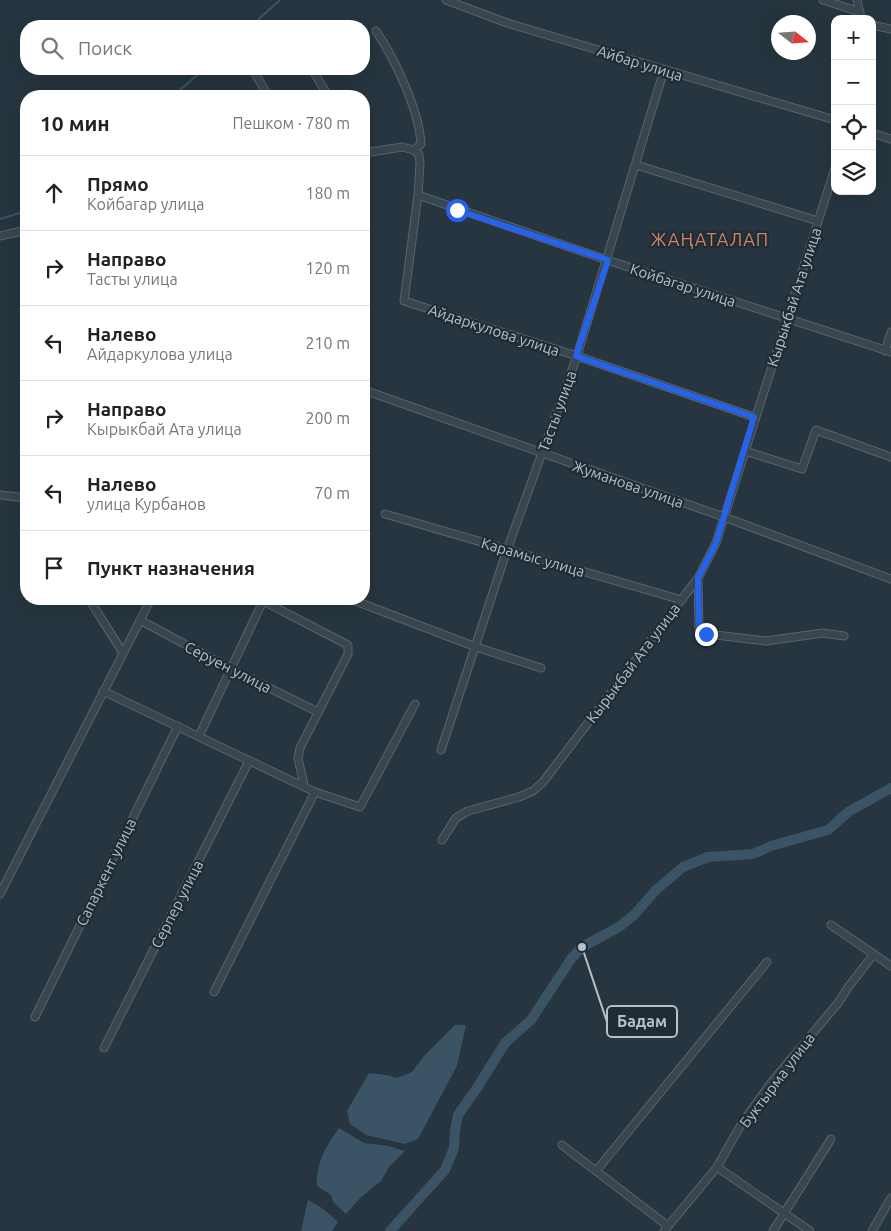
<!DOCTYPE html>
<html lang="ru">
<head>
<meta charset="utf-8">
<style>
  body { margin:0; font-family:Ubuntu,sans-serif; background:#f6f6f6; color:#222 }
  .controls { position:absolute; right:15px; top:15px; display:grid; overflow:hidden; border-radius:10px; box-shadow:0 5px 20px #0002 }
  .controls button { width:45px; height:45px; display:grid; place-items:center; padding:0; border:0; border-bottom:1px solid #e0e0e0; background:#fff; color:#222; font:25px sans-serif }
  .compass { position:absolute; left:771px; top:15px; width:45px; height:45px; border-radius:50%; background:#fff; box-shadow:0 5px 20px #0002; rotate:107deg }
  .stop { position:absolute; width:15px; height:15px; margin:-11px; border:4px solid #2563eb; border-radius:50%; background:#fff }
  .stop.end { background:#2563eb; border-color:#fff; box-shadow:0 1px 5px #0008 }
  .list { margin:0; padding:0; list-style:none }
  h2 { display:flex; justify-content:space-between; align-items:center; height:65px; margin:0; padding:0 20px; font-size:21px }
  h2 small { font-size:16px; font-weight:400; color:#767676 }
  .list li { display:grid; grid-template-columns:32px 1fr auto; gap:15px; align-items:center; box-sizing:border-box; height:75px; padding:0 20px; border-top:1px solid #e0e0e0 }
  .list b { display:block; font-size:19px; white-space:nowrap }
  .list p { margin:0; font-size:16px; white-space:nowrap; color:#767676 }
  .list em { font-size:16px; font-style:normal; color:#767676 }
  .icon { flex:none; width:28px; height:28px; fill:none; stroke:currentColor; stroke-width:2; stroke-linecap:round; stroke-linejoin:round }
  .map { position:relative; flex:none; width:891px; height:1231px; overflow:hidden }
  .search { position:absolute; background:#fff; box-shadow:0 5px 20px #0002; left:20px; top:20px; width:350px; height:55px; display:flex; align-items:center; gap:12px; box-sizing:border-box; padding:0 18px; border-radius:20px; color:#767676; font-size:19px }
  .panel { position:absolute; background:#fff; box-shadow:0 5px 20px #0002; left:20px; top:90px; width:350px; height:515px; border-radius:20px }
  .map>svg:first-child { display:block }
</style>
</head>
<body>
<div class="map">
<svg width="891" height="1231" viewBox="0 0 891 1231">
  <rect width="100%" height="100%" fill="#26353f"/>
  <g fill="#3a5466">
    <path d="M455,1025H466L457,1066L418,1139L405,1144L366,1135L350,1124L347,1111L369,1073L386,1075L397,1078L412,1072L424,1056Z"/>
    <path d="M339,1128L364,1143L388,1146L405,1151L389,1167L381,1181L360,1198L346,1214L333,1202L331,1195L317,1186C316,1161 326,1147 339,1128Z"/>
    <path d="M308,1200L322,1208L338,1222L332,1231H301Z"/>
  </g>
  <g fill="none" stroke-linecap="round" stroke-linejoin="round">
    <g stroke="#3a5466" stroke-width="2">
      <path d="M251,26L280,0"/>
      <path d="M173,96L204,69"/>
      <path d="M0,219L26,211"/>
    </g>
    <path stroke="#3a5466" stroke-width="10" d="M390,1231L445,1170L454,1148L455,1131L458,1115L477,1088L505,1043L531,1020L571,959L582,947L619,927L634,915L656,890L683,867L708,857L753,854L771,846L828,830L848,812L891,788"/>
    <defs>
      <g id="minor">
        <path d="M446,0L507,23L835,120"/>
        <path d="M823,0L860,12"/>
        <path d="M857,0L861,19"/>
        <path d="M872,25L891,29"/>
        <path d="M376,31C395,59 419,110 421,144L414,150L419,155L420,164L418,195L404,301L577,356L754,417"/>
        <path d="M312,69L328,96"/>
        <path d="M256,75L268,96"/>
        <path d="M872,133L891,139"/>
        <path d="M364,153L402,147L414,150"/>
        <path d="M636,165L818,221"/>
        <path d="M418,195L607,260L891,352"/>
        <path d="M0,236L26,230"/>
        <path d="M885,351L891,332"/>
        <path d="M364,390L724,517L891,579"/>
        <path d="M745,451L802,469L816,430L891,457"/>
        <path d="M0,495L26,498"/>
        <path d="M385,514L682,600"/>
        <path d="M698,578L699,628L707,634L766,641L823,633L844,636"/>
        <path d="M89,599L123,653"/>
        <path d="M253,599L263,601L348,645V654L300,748L298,758L304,785"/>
        <path d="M350,599L476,647L541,668"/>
        <path d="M140,620L231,669L318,712"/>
        <path d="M103,691L315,792L360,807L415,704"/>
        <path d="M199,736L264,599"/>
        <path d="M441,750L507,550L577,356L664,70"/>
        <path d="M442,840L456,818L468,811L519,797L533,791L543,782L698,578L716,543L835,168"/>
        <path d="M0,894L151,599"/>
        <path d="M831,925L891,966"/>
        <path d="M214,992L315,792"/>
        <path d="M35,1017L178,726"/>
        <path d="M104,1048L249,761"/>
        <path d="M562,1145L668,1226"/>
        <path d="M717,1167L810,1231"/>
        <path d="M596,1171L767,962"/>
        <path d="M664,1231L717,1167L742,1123L771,1083L838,1003L849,986L874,954"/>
        <path d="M773,1231L831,1139"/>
        <path d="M872,1231L891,1198"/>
      </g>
    </defs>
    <use href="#minor" stroke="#58646d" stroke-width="9"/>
    <use href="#minor" stroke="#3a464f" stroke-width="7"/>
  </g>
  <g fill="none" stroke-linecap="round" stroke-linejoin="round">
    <path stroke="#2563eb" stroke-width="6" d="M457,210L608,260L576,356L754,417L716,543L698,578L699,628L706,634"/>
  </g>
  <g text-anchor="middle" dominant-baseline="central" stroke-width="4.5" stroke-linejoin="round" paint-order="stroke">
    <g font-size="15" fill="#b6c1ca" stroke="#1f2b35">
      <text transform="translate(640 63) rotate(17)">Айбар улица</text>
      <text transform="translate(683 285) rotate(18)">Койбагар улица</text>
      <text transform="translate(794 297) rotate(-72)">Кырыкбай Ата улица</text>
      <text transform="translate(494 330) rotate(18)">Айдаркулова улица</text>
      <text transform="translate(557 411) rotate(-70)">Тасты улица</text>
      <text transform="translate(628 484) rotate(19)">Жуманова улица</text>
      <text transform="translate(533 557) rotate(16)">Карамыс улица</text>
      <text transform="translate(633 663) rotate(-53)">Кырыкбай Ата улица</text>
      <text transform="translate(228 667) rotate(27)">Серуен улица</text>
      <text transform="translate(106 872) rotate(-64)">Сапаркент улица</text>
      <text transform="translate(177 904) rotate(-63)">Серпер улица</text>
      <text transform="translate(777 1080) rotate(-53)">Буктырма улица</text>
    </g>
    <g font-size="18" letter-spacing="1" fill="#d38468" stroke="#1f2b35">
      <text x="710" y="239">ЖАҢАТАЛАП</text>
    </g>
  </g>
  <path fill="none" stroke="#b6c1ca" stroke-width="2" d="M582 947L607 1022"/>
  <circle fill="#b6c1ca" stroke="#1f2b35" stroke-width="2" cx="582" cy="947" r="5"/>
  <rect fill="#1f2b35" stroke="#b6c1ca" stroke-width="2" x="607" y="1006" width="70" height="31" rx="5"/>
  <g font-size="16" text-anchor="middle" font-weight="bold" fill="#b6c1ca">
    <text x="642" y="1027">Бадам</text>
  </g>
</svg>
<div class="controls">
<button>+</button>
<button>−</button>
<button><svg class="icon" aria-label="locate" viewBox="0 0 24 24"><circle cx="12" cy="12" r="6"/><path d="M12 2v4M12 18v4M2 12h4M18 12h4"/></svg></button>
<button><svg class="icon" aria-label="layers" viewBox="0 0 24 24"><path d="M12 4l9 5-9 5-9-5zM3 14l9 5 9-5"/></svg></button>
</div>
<svg class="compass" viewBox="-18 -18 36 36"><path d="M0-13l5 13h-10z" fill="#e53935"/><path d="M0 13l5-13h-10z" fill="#767676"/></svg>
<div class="stop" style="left:457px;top:210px"></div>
<div class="stop end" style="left:706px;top:634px"></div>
<div class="search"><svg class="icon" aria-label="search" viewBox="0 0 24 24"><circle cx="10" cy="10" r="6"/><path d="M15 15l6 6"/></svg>Поиск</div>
<section class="panel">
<h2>10 мин<small>Пешком · 780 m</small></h2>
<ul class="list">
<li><svg class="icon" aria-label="ahead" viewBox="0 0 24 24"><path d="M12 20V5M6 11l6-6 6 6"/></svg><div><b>Прямо</b><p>Койбагар улица</p></div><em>180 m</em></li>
<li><svg class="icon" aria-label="right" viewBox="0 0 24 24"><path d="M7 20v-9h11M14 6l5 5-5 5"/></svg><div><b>Направо</b><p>Тасты улица</p></div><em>120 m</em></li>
<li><svg class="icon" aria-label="left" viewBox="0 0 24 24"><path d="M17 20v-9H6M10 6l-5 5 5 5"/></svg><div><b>Налево</b><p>Айдаркулова улица</p></div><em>210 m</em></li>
<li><svg class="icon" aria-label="right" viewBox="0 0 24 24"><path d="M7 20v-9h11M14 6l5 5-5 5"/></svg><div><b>Направо</b><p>Кырыкбай Ата улица</p></div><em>200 m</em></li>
<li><svg class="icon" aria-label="left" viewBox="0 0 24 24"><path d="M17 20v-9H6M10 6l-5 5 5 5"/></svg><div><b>Налево</b><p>улица Курбанов</p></div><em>70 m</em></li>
<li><svg class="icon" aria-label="arrive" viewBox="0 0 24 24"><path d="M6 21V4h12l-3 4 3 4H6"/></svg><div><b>Пункт назначения</b></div></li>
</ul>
</section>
</div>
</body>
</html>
